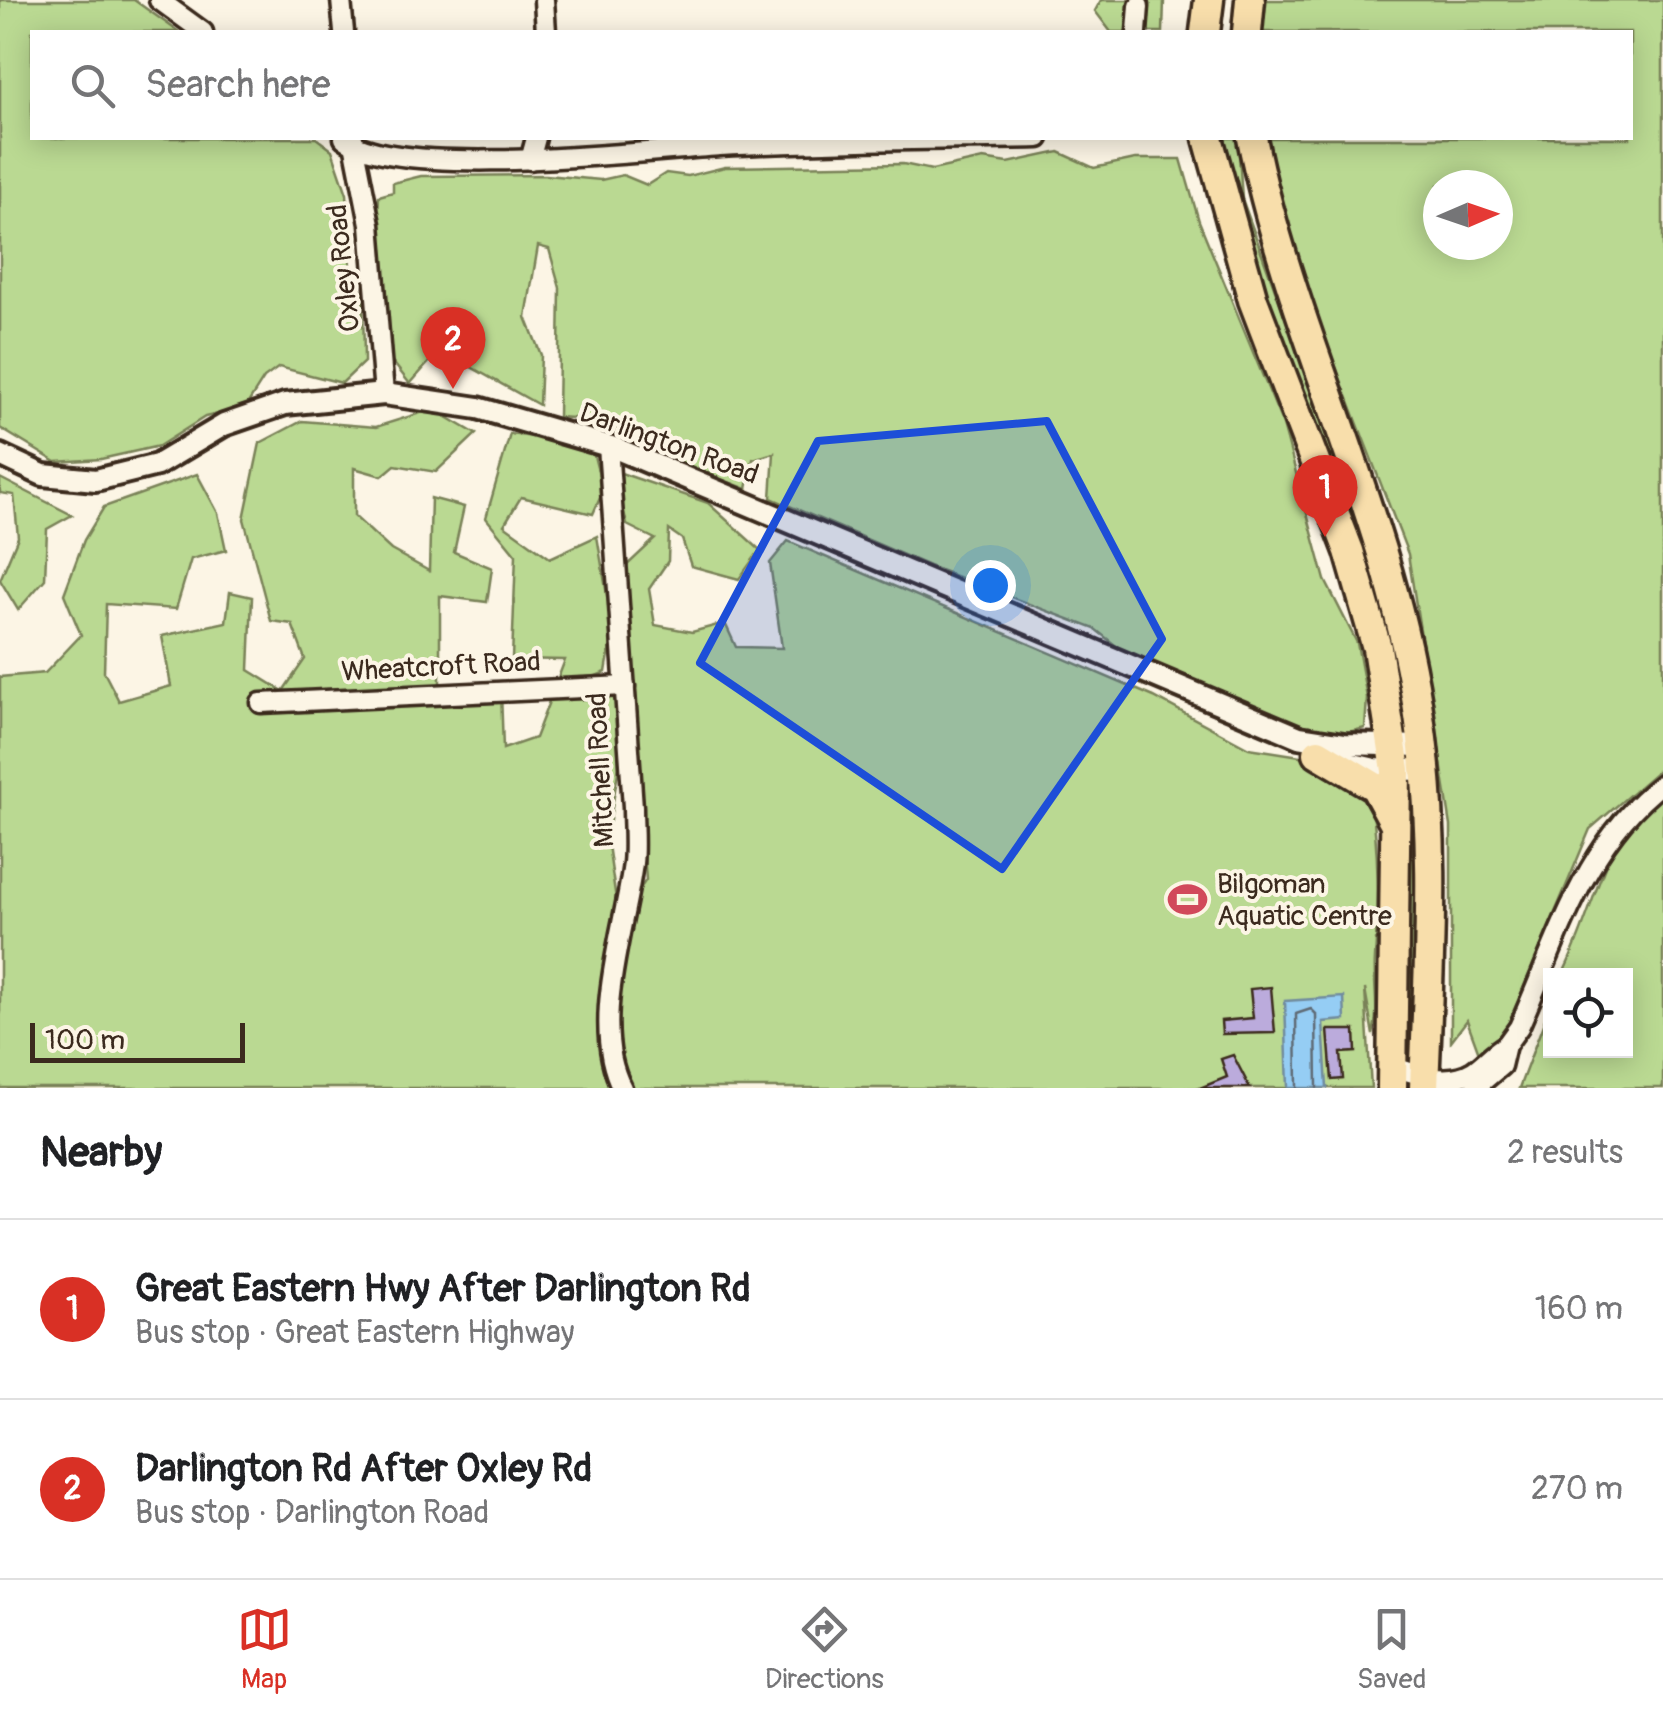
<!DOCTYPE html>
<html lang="en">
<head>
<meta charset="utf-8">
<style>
  body { margin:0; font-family:Pangolin,sans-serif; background:#f2f2f2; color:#202124 }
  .controls { position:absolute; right:30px; bottom:30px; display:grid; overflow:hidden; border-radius:0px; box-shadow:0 5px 25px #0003 }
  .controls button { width:90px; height:90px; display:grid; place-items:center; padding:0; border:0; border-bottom:2px solid #e0e0e0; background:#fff; color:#202124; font:50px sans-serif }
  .compass { position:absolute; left:1423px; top:170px; width:90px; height:90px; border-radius:50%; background:#fff; box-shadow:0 5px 25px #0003; rotate:88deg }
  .scale { position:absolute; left:30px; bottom:25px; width:215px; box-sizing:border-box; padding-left:10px; border:5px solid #3b2a1e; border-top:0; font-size:28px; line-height:35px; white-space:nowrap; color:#3b2a1e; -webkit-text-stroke:8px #fcf5e5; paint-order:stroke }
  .you { position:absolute; left:990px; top:585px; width:35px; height:35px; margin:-25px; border:8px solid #fff; border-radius:50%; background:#1a73e8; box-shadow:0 0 0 15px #1a73e833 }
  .badge { display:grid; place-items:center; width:65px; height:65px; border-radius:50%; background:#d93025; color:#fff; font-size:32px; font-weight:700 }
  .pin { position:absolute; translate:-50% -82px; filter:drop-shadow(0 2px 5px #0008) }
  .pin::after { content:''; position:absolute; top:52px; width:35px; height:30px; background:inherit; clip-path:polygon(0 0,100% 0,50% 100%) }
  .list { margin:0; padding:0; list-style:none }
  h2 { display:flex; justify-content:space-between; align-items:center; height:130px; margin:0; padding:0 40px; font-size:42px }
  h2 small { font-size:32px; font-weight:400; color:#757577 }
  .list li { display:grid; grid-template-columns:65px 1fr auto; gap:30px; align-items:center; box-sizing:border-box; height:180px; padding:0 40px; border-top:2px solid #e0e0e0 }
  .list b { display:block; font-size:38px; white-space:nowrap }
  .list p { margin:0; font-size:32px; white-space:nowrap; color:#757577 }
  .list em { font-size:32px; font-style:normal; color:#757577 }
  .icon { flex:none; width:55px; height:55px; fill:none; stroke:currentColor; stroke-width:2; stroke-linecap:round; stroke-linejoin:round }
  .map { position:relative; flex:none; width:1663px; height:1088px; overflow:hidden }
  .search { position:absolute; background:#fff; box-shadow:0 5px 25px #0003; left:30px; right:30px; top:30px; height:110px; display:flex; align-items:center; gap:25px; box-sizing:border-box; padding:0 35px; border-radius:0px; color:#757577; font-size:38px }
  .sheet { height:490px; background:#fff }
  nav { display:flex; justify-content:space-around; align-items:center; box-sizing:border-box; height:140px; border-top:2px solid #e0e0e0; background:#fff; font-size:28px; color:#757577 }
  nav a { display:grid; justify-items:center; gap:5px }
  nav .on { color:#d93025 }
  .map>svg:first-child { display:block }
</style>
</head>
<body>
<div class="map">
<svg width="1663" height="1088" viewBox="0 0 1663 1088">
  <rect width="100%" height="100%" fill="#fcf5e5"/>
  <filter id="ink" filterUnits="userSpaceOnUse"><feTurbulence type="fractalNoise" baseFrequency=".01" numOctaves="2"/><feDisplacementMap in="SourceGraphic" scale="20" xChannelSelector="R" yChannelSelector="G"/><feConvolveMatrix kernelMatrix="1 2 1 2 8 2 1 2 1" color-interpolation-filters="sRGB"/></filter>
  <g filter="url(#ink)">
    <g fill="#bad992" stroke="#7a8258" stroke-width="2.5" fill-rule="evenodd">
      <path d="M0,0H134L179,32H32V138H316L332,150L347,194L351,274L363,293L364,362L342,383L279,367L264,378L245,408L205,417L159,446L101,459L56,462L0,428Z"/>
      <path d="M1101,0H1164L1163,32H1111L1095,11Z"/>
      <path d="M1264,0H1663V766L1590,829L1504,1034L1479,1053L1467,1020L1451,1041V826L1408,554L1303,282L1269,157L1268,138H1630V32H1262ZM1438,185H1498V245H1438Z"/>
      <path d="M1220,138H1238L1242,199L1364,534L1356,541L1228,186Z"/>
      <path d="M1059,152L1094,168L1135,159H1181L1199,221L1283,425L1325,580L1357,643L1367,698L1365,728L1333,736L1288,720L1134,660L1095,629L929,566L771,498L774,453L753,459L747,489L617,441V421L558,417L560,288L549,249L538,246L526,317L541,355L539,405L462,362L444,365L443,332L430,361L410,384L388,356L378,215L379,196L393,192V183L421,176L546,175L601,180L623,175L647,185L666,173L688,176L725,167L903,164L932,170L983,159L1008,163Z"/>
      <path d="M433,409L476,434L436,472L395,465L382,476L354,468V516L391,550L429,571L431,498L464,507L454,552L492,568L487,602L440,596V688L501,692L503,749L535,738L565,660L512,659L516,555L486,518L510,434L591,444L603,491L593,514L521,497L504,525L550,558L597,536L613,630L606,672L581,682L618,687L619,766L607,838L619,920L646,880L623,569L655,539L627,525L615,471L708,503L760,550L739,579L691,566L682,539L669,530L668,561L649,589L655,625L692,632L725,623L736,647L782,648L770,563L788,541L1154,697L1249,748L1319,759L1371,795C1379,855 1379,899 1375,958C1373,986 1380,1008 1373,1035L1365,989L1371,1088H0V677L45,673L81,635L64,594L84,540L104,507L197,474L218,513L226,550L191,559L176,609L106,604L104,672L119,701L171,686L162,636L226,622L230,592L252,597L249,670L283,691L305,659L292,624L271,621L244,519L260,443L302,421L376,427Z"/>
      <path d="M0,478L72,515L47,529L45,579L18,610L0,580L18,537L14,495L0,493Z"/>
      <path d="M1663,794V1088H1519L1550,1006V1050H1626V976L1562,975C1584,937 1608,836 1637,811C1644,804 1654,799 1663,794Z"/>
      <path d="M1415,841L1423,853L1414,1035C1399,1009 1405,873 1415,841Z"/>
    </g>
    <path fill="#95cdf4" stroke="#718c9e" stroke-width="2.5" d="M1344,997L1345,1020L1323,1022L1327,1088H1288L1285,1001Z"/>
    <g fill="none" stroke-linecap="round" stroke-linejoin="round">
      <path stroke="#5f6b74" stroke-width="2.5" d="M1297,1088L1296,1014L1311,1009L1316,1014L1317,1088"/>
    </g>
    <g fill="#bbabdc" stroke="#3b2a1e" stroke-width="2.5">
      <path d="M1271,987L1275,1033L1222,1034L1221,1021L1253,1018L1250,989Z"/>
      <path d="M1328,1030H1355L1356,1052L1341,1053L1343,1079L1332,1080Z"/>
      <path d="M1233,1055L1250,1088H1200L1227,1077L1221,1059Z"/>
    </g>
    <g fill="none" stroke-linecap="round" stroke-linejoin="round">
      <defs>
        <g id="minor">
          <path d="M159,0L203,32"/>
          <path d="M341,0L344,32"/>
          <path d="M544,0L546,32"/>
          <path d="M1137,32L1139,6"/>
          <path d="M344,138C396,180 647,151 720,146C826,140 933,140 1039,138"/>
          <path d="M353,138L370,224L384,394"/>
          <path d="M530,160L536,138"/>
          <path d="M608,446L633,807C633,825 635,845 633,863C625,929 589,1025 622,1088"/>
          <path d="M261,703L625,686"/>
          <path d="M1394,1067C1419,1075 1448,1086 1473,1071C1485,1063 1493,1052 1506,1045"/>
          <path d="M1475,1088L1501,1066L1506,1045L1519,1027C1558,940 1585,842 1663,783"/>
        </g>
        <g id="tertiary">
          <path d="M0,455L43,475L96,480L157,465L224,425L285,404L384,394L478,408L615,448L1299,737L1344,744L1422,746"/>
          <path d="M1344,762L1375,769L1425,770"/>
        </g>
        <g id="trunk">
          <path d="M1205,32L1209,0"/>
          <path d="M1247,32L1250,0"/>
          <path d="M1208,138L1253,300L1349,551L1377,648L1396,770L1392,1088"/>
          <path d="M1252,138C1290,330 1387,509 1417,703C1438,834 1429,957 1424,1088"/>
          <path d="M1318,753L1375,787L1394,822"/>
        </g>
      </defs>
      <use href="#minor" stroke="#3b2a1e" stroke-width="25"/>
      <use href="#tertiary" stroke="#3b2a1e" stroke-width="28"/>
      <use href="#trunk" stroke="#3b2a1e" stroke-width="35"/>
      <use href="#minor" stroke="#fcf5e5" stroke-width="18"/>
      <use href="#tertiary" stroke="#fcf5e5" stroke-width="20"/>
      <use href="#trunk" stroke="#f8deab" stroke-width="28"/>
    </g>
  </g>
  <path fill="#1d4ed8" fill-opacity="0.2" stroke="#1d4ed8" stroke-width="8" stroke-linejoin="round" d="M1047,421L1162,639L1002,869L700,663L818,441Z"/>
  <defs>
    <symbol id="stadium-bare" viewBox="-9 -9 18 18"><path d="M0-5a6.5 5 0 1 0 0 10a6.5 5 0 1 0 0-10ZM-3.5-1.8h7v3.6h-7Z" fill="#d1495b" stroke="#fcf5e5" stroke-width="2.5" paint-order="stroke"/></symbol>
  </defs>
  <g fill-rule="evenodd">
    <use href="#stadium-bare" x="1160" y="872" width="55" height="55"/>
  </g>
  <g text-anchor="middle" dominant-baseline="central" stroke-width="8" stroke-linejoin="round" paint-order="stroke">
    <g font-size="28" fill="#3b2a1e" stroke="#fcf5e5">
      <text transform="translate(344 268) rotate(-96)">Oxley Road</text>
      <text transform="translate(669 444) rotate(20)">Darlington Road</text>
      <text transform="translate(441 667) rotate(-3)">Wheatcroft Road</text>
      <text transform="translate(601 770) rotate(-93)">Mitchell Road</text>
    </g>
    <g font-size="28" fill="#3b2a1e" stroke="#fcf5e5" text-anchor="start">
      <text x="1217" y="884">Bilgoman<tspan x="1217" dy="32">Aquatic Centre</tspan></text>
    </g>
  </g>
</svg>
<div class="controls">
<button><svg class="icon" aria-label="locate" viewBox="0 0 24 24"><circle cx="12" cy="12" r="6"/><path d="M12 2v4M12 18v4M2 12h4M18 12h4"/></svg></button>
</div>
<svg class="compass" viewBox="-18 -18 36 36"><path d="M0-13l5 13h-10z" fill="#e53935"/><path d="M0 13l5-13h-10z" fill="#757577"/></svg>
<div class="scale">100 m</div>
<div class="you"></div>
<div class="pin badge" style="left:1325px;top:537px">1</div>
<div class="pin badge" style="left:453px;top:389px">2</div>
<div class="search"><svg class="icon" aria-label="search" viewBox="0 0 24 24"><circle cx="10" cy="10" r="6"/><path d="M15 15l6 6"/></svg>Search here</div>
</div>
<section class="sheet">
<h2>Nearby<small>2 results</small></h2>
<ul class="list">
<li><span class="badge">1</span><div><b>Great Eastern Hwy After Darlington Rd</b><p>Bus stop · Great Eastern Highway</p></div><em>160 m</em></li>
<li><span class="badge">2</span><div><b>Darlington Rd After Oxley Rd</b><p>Bus stop · Darlington Road</p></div><em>270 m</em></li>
</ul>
</section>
<nav>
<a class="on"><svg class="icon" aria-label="map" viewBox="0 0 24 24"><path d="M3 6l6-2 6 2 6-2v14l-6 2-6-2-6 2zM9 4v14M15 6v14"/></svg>Map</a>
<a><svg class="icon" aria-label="directions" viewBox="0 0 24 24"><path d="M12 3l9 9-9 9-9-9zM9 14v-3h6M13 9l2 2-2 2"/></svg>Directions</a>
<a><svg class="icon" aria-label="saved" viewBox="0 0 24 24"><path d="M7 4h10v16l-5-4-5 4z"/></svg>Saved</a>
</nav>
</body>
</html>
